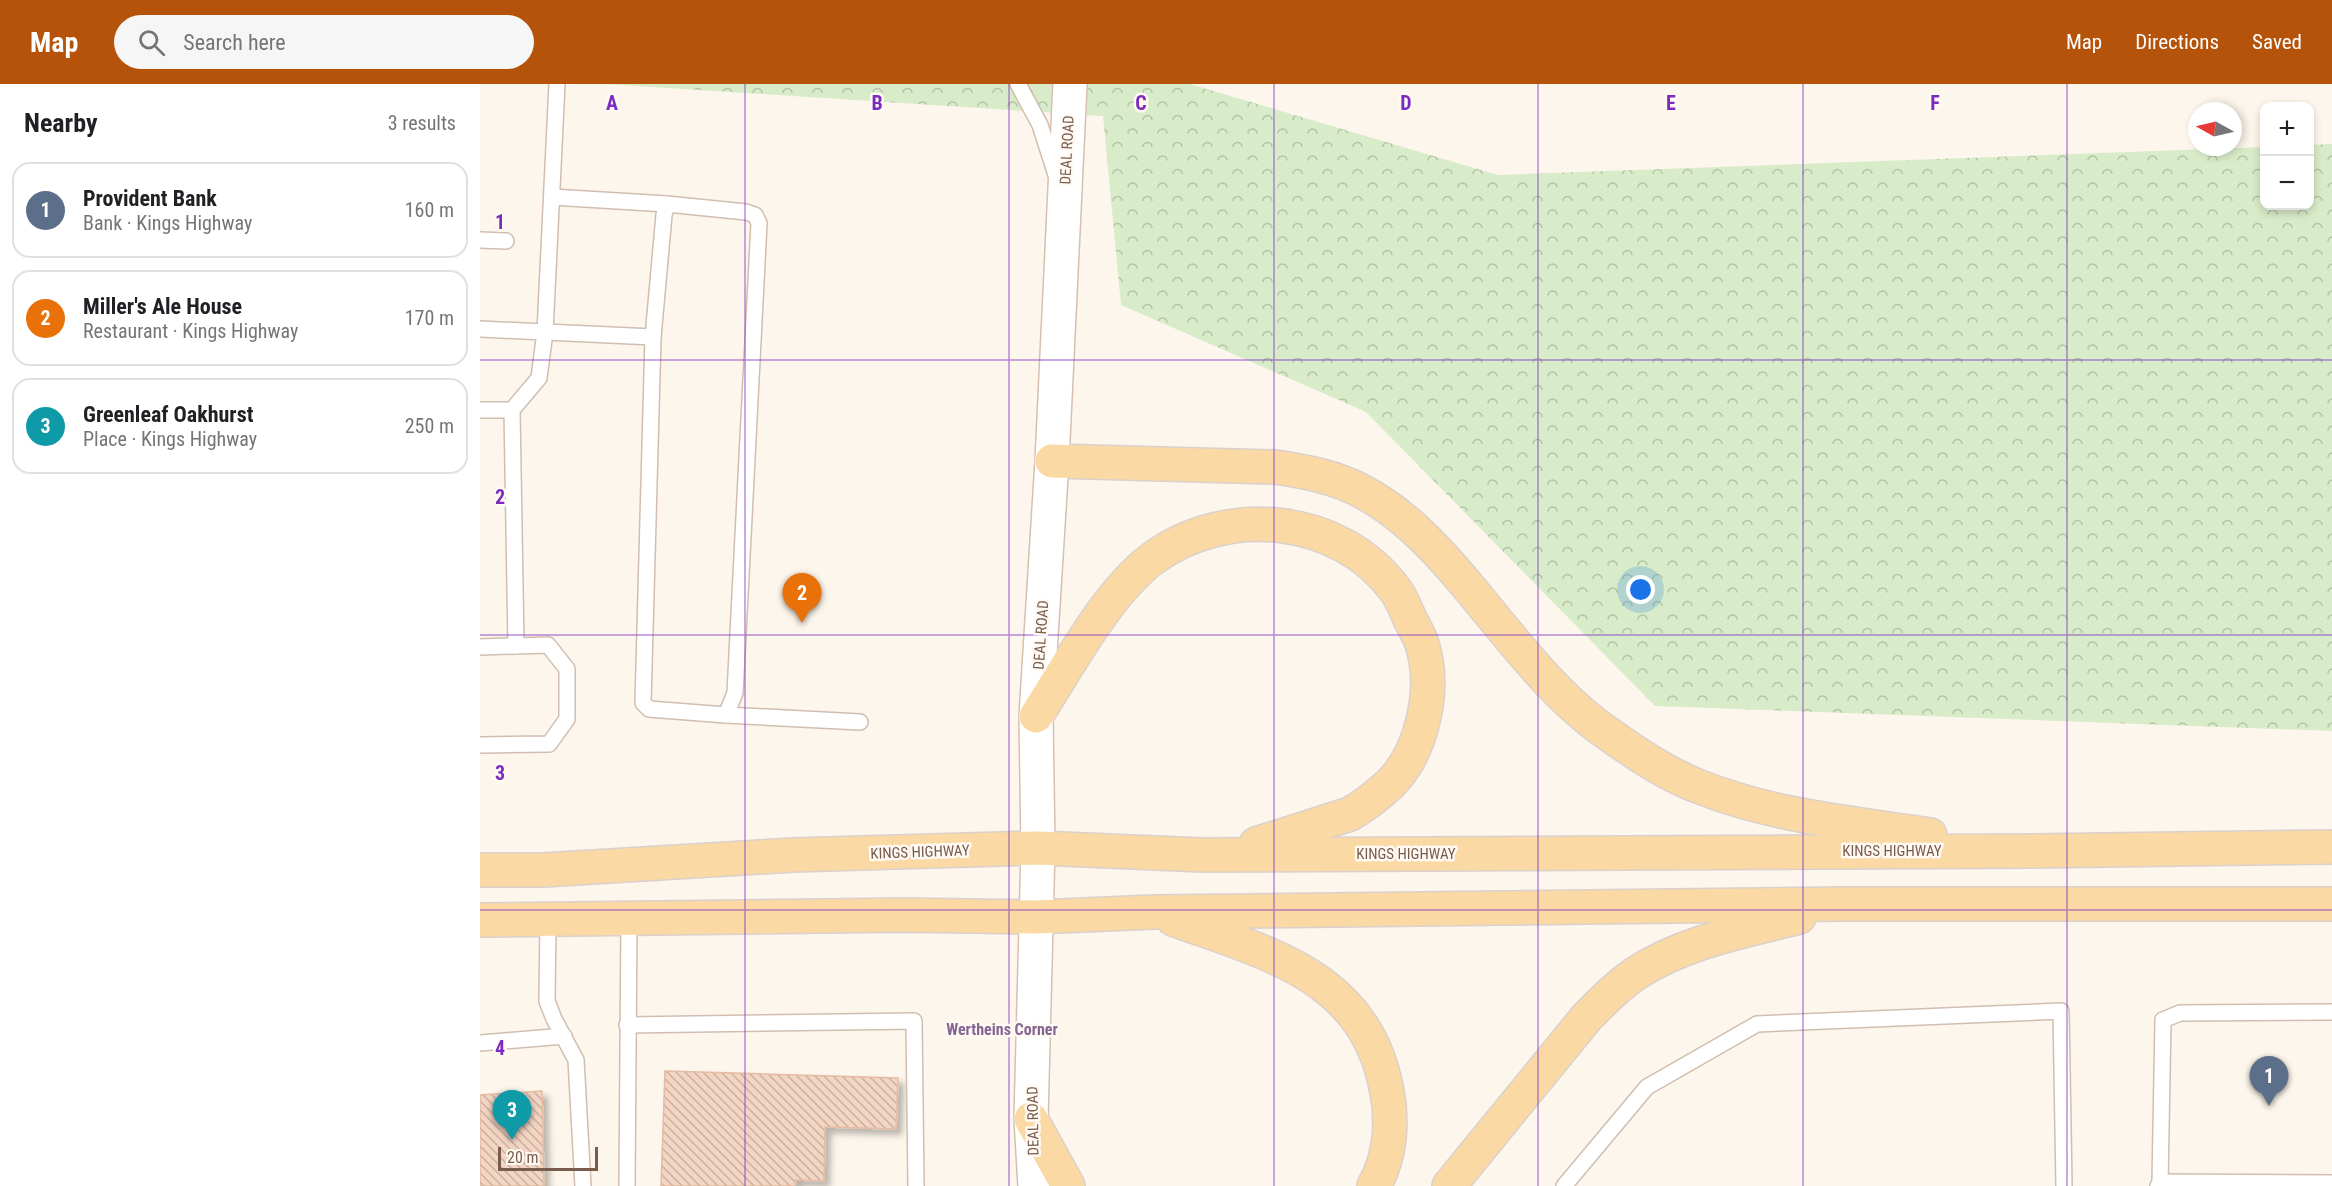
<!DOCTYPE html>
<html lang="en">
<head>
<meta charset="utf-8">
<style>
  body { margin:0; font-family:"Roboto Condensed",sans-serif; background:#f6f6f6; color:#202124 }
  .controls { position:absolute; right:18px; top:18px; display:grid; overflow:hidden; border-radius:12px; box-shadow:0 3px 9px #0003 }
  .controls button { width:54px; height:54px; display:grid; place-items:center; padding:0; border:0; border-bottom:2px solid #e0e0e0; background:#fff; color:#202124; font:30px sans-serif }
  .compass { position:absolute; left:1708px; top:18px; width:54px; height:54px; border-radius:50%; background:#fff; box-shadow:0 3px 9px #0003; rotate:278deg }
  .scale { position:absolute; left:18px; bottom:15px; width:100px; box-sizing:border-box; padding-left:6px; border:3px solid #7a5c4d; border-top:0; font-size:16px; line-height:21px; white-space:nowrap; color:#7a5c4d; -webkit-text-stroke:4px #fffaf3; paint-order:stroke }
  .you { position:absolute; left:1161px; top:506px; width:21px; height:21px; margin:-15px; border:4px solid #fff; border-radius:50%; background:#1a73e8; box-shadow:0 0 0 9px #1a73e833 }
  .badge { display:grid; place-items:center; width:39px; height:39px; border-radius:50%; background:#b45309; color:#fff; font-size:20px; font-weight:700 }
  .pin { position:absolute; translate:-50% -50px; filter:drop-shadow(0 2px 3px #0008) }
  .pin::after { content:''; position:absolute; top:32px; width:21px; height:18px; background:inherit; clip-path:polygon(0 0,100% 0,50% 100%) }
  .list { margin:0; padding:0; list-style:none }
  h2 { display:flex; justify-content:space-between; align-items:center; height:78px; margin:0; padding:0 24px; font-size:26px }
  h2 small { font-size:20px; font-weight:400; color:#757577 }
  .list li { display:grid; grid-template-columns:39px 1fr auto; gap:18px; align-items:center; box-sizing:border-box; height:96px; margin:0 12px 12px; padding:0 12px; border:2px solid #e0e0e0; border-radius:18px }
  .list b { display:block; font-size:22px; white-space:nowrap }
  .list p { margin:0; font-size:20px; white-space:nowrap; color:#757577 }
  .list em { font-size:20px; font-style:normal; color:#757577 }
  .icon { flex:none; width:33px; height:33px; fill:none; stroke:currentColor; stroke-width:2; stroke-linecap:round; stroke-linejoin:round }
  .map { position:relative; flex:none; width:1852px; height:1102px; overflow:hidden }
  header { display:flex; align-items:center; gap:36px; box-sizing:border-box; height:84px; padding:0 30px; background:#b45309; color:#fff }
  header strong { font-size:28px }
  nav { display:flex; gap:33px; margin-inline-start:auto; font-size:21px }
  .search { width:420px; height:54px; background:#f6f6f6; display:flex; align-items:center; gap:15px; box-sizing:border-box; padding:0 21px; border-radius:33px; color:#757577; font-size:22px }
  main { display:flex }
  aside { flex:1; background:#fff }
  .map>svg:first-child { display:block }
</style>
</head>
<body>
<header>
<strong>Map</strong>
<div class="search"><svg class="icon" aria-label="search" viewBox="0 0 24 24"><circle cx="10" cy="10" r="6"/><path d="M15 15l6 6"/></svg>Search here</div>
<nav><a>Map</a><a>Directions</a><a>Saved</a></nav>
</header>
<main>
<aside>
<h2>Nearby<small>3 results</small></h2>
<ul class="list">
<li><span class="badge" style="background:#5c6f8a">1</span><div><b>Provident Bank</b><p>Bank · Kings Highway</p></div><em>160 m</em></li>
<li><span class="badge" style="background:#e8710a">2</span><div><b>Miller's Ale House</b><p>Restaurant · Kings Highway</p></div><em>170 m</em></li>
<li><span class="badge" style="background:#0f9aa8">3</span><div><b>Greenleaf Oakhurst</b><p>Place · Kings Highway</p></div><em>250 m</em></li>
</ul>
</aside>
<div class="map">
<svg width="1852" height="1102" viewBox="0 0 1852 1102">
  <defs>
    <pattern id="forest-crowns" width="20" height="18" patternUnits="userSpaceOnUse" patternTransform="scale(1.5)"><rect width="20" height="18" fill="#d8ecc9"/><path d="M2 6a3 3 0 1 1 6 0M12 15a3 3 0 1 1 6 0" fill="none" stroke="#b4c2a5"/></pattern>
    <pattern id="building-back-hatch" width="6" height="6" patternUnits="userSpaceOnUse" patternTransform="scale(1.5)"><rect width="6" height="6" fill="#f3d5c3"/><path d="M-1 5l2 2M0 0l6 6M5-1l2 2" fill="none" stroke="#cab0a1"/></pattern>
    <filter id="shadow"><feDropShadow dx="5.5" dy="5.5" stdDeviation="3" flood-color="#0004"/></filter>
  </defs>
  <rect width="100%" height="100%" fill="#fdf6ec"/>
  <path fill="url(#forest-crowns)" d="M126,0H710L1018,91L1784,63V122H1830V61L1852,60V647L1175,622L886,328L641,221L623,32Z"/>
  <g fill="url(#building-back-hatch)" stroke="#e6bba3" stroke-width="1.5" filter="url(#shadow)">
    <path d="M185,987L418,994L416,1045L345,1043L344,1097L316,1096L315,1102H181Z"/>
    <path d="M62,1007L64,1102H0V1011Z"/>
  </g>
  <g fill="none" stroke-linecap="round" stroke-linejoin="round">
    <defs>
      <g id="lane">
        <path d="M538,0L560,41L576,91"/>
        <path d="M72,113L187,120"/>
        <path d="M187,120L266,128L275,131L279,139L255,609L246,631L169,625L163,619L173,253L184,131Z"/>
        <path d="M0,156L26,157"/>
        <path d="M0,245L173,253"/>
        <path d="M0,326H32L59,294L65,248L77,0"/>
        <path d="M32,326L36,562"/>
        <path d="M0,563L68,561L87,585V635L69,660L0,661"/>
        <path d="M246,631L380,638"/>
        <path d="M68,835L67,917L74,935L96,976L103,1102"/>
        <path d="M147,941L434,937L436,1102"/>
        <path d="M0,959L84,952"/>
        <path d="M1680,1098L1683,936L1700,929L1852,928"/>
        <path d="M147,1102L149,834"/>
        <path d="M1084,1102L1167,1003L1277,940L1581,927L1584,1102"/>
        <path d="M1678,1102L1680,1098L1852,1099"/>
      </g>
      <path id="secondary" d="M555,1102L551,1035L558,764L556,632L572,377L590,0"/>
      <g id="primary">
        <path d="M572,377L796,383C827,388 856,393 883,408C921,428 953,461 981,494C1026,547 1072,612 1130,651C1158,671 1188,691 1220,703C1293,732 1372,739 1450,751"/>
        <path d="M556,632C588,583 626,510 672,475C746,420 860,430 916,507C922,515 926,526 930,535C934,543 939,551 942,560C956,604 943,667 910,700C898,711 884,722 870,730L776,760"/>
        <path d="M0,786H63L313,771L558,764L723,771L1552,767L1852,763"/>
        <path d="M693,835C789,870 887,892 907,1008C913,1039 910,1074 894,1102"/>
        <path d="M0,836L424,831L556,833L675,828L1364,820H1852"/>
        <path d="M551,1035L588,1102"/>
        <path d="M969,1102L1107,933C1122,918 1137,902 1155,890C1203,858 1264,847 1319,833"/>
      </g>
    </defs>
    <use href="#lane" stroke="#d1beb0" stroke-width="18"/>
    <use href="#secondary" stroke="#d6c0b0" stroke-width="36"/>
    <use href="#primary" stroke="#dad1cd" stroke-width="36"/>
    <use href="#lane" stroke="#fff" stroke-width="15"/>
    <use href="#secondary" stroke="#fff" stroke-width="33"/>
    <use href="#primary" stroke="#fbd9a5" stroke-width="33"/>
  </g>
  <path fill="none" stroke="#7b2cbf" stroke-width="1.5" stroke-opacity="0.55" d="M265,0V1102M529,0V1102M794,0V1102M1058,0V1102M1323,0V1102M1587,0V1102M0,276H1852M0,551H1852M0,826H1852"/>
  <g text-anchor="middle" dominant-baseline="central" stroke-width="5" stroke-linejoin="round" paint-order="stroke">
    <g font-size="15" fill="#7a5c4d" stroke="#fffaf3">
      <text transform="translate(587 66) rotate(-87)">DEAL ROAD</text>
      <text transform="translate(561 551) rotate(-86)">DEAL ROAD</text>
      <text x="1412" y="767">KINGS HIGHWAY</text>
      <text transform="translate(440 768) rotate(-2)">KINGS HIGHWAY</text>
      <text x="926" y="770">KINGS HIGHWAY</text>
      <text transform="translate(553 1037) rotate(-91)">DEAL ROAD</text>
    </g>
    <g font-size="16" font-weight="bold" fill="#846695" stroke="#fffaf3">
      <text x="522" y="945">Wertheins Corner</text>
    </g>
  </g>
  <g font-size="20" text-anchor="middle" font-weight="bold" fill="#7b2cbf" stroke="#fffaf3" stroke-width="5" stroke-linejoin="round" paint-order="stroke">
    <text x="132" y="26">A</text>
    <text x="397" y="26">B</text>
    <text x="661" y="26">C</text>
    <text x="926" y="26">D</text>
    <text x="1191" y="26">E</text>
    <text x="1455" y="26">F</text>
    <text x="20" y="145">1</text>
    <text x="20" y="420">2</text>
    <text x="20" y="696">3</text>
    <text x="20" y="971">4</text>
  </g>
</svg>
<div class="controls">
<button>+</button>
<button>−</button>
</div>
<svg class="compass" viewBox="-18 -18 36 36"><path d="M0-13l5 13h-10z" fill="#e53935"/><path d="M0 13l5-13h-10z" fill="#757577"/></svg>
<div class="scale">20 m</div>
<div class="you"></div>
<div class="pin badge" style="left:1789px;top:1022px;background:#5c6f8a">1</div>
<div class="pin badge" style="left:322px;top:539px;background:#e8710a">2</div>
<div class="pin badge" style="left:32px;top:1056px;background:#0f9aa8">3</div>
</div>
</main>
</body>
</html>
